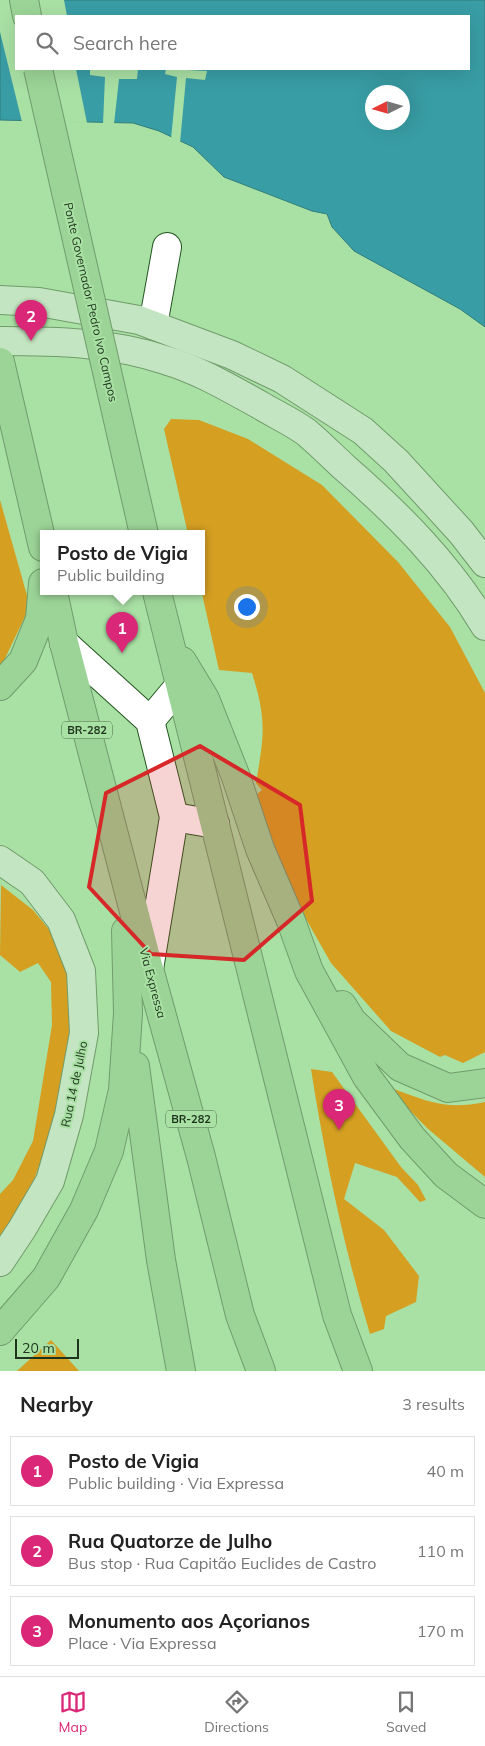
<!DOCTYPE html>
<html lang="en">
<head>
<meta charset="utf-8">
<style>
  body { margin:0; font-family:Mulish,sans-serif; background:#f2f2f2; color:#222 }
  .compass { position:absolute; left:365px; top:85px; width:45px; height:45px; border-radius:50%; background:#fff; box-shadow:0 5px 20px #0002; rotate:265deg }
  .scale { position:absolute; left:15px; bottom:12px; width:64px; box-sizing:border-box; padding-left:5px; border:2px solid #1e341c; border-top:0; font-size:14px; line-height:18px; white-space:nowrap; color:#1e341c; -webkit-text-stroke:4px #a9e0a4; paint-order:stroke }
  .you { position:absolute; left:246px; top:606px; width:18px; height:18px; margin:-12px; border:4px solid #fff; border-radius:50%; background:#1a73e8; box-shadow:0 0 0 8px #1a73e833 }
  .badge { display:grid; place-items:center; width:32px; height:32px; border-radius:50%; background:#db2777; color:#fff; font-size:16px; font-weight:700 }
  .pin { position:absolute; translate:-50% -41px; filter:drop-shadow(0 1px 2px #0008) }
  .pin::after { content:''; position:absolute; top:26px; width:18px; height:15px; background:inherit; clip-path:polygon(0 0,100% 0,50% 100%) }
  .popup { position:absolute; left:40px; top:530px; width:165px; height:65px; box-sizing:border-box; display:grid; place-content:center; border-radius:0px; background:#fff; filter:drop-shadow(0 1px 4px #0005); font-size:16px; white-space:nowrap; color:#767676 }
  .popup b { font-size:19px; color:#222 }
  .popup::after { content:''; position:absolute; left:50%; top:100%; margin-left:-10px; border:10px solid transparent; border-top-color:#fff }
  .list { margin:0; padding:0; list-style:none }
  h2 { display:flex; justify-content:space-between; align-items:center; height:65px; margin:0; padding:0 20px; font-size:21px }
  h2 small { font-size:16px; font-weight:400; color:#767676 }
  .list li { display:grid; grid-template-columns:32px 1fr auto; gap:15px; align-items:center; box-sizing:border-box; height:70px; margin:0 10px 10px; padding:0 10px; border:1px solid #e0e0e0; border-radius:0px }
  .list b { display:block; font-size:19px; white-space:nowrap }
  .list p { margin:0; font-size:16px; white-space:nowrap; color:#767676 }
  .list em { font-size:16px; font-style:normal; color:#767676 }
  .icon { flex:none; width:28px; height:28px; fill:none; stroke:currentColor; stroke-width:2; stroke-linecap:round; stroke-linejoin:round }
  .map { position:relative; flex:none; width:485px; height:1371px; overflow:hidden }
  .search { position:absolute; background:#fff; box-shadow:0 5px 20px #0002; left:15px; right:15px; top:15px; height:55px; display:flex; align-items:center; gap:12px; box-sizing:border-box; padding:0 18px; border-radius:0px; color:#767676; font-size:19px }
  .sheet { height:305px; background:#fff }
  nav { display:flex; justify-content:space-around; align-items:center; box-sizing:border-box; height:70px; border-top:1px solid #e0e0e0; background:#fff; font-size:14px; color:#767676 }
  nav a { display:grid; justify-items:center; gap:2px }
  nav .on { color:#db2777 }
  .map>svg:first-child { display:block }
</style>
</head>
<body>
<div class="map">
<svg width="485" height="1371" viewBox="0 0 485 1371">
  <rect width="100%" height="100%" fill="#a9e0a4"/>
  <g fill="#d59f22">
    <path d="M171,419L199,420L248,439L322,485L398,562L450,627L485,693V1052L463,1063L445,1055L440,1057L391,1031L331,963L294,898L256,795L262,790L256,783C264,736 267,720 252,673L219,670L201,589V534H188L164,429Z"/>
    <path d="M0,500L30,606L0,669Z"/>
    <path d="M1,885L33,910L57,939L70,973L75,1034L56,1118L34,1180L0,1242V1194L13,1180L33,1141L52,1025L51,982L38,963L20,972L0,955Z"/>
    <path d="M311,1069L332,1072L401,1167L418,1185L426,1200L420,1202L397,1177L355,1163L344,1199L384,1230L419,1276L416,1302L386,1316L384,1329L370,1334C344,1247 325,1159 311,1069Z"/>
    <path d="M394,1089C429,1102 447,1110 485,1102V1177L427,1128L391,1091Z"/>
    <path d="M51,1340L79,1371H17Z"/>
  </g>
  <path fill="#399da5" stroke="#317e7c" fill-rule="evenodd" d="M0,0H485V327L460,309L354,251L332,227L327,214L312,211L224,177L193,147L159,131L133,123L0,120ZM16,16H469V69H16ZM372,92H402V122H372Z"/>
  <g fill="#a9e0a4">
    <path d="M0,0H64L67,16H16V69H76L87,123L22,122L0,32Z"/>
    <path d="M90,69H138L137,79H119L114,124H103L105,77L90,75Z"/>
    <path d="M166,69L207,71L205,80L186,78L180,143L171,139L177,77L165,74Z"/>
  </g>
  <g fill="none" stroke-linecap="round" stroke-linejoin="round">
    <defs>
      <g id="minor">
        <path d="M153,325L167,247"/>
        <path d="M64,643L150,721L174,817L149,969"/>
        <path d="M150,721L180,685"/>
        <path d="M174,817L215,824"/>
      </g>
      <g id="major">
        <path d="M0,300L39,302L139,320L232,355L282,379L363,431L396,461L461,532L485,563"/>
        <path d="M0,341C56,341 111,342 165,360C199,370 229,388 260,405C275,414 292,422 306,432C319,443 332,456 345,468C398,514 449,565 485,626"/>
        <path d="M0,860L32,882L61,920L81,971L84,1033L69,1115L50,1181L22,1229L0,1262"/>
      </g>
      <g id="highway">
        <path d="M24,0L27,16"/>
        <path d="M0,362L43,547"/>
        <path d="M53,592L64,643L149,969L201,1157L240,1315L261,1371"/>
        <path d="M157,592L337,1315L358,1371"/>
        <path d="M182,661L205,699L236,777L260,849L291,921L309,971L367,1077L412,1138L446,1175L485,1204"/>
        <path d="M0,686L23,661L40,619L43,583"/>
        <path d="M342,1005L352,1021L400,1067L448,1088L485,1083"/>
        <path d="M135,1066L161,1260L181,1371"/>
        <path d="M0,1331L46,1278L84,1210L109,1151L123,1090L128,1013L126,931"/>
      </g>
    </defs>
    <use href="#minor" stroke="#235620" stroke-width="30"/>
    <use href="#major" stroke="#709c6c" stroke-width="30"/>
    <use href="#highway" stroke="#709c6c" stroke-width="30"/>
    <use href="#minor" stroke="#fff" stroke-width="28"/>
    <use href="#major" stroke="#c4e5c1" stroke-width="28"/>
    <use href="#highway" stroke="#9cd497" stroke-width="28"/>
    <defs>
      <path id="highway-bridge" d="M38,69L144,534"/>
    </defs>
    <use href="#highway-bridge" stroke="#709c6c" stroke-width="30" stroke-linecap="butt"/>
    <use href="#highway-bridge" stroke="#9cd497" stroke-width="28"/>
  </g>
  <path fill="#d62828" fill-opacity="0.2" stroke="#d62828" stroke-width="4" stroke-linejoin="round" d="M200,746L300,805L312,901L244,960L151,954L89,887L106,793Z"/>
  <g text-anchor="middle" dominant-baseline="central" stroke-width="4" stroke-linejoin="round" paint-order="stroke">
    <g fill="#a9e0a4" stroke="#486845" stroke-width="1">
      <rect x="62" y="721.5" width="50" height="17" rx="4"/>
      <rect x="166" y="1110.5" width="50" height="17" rx="4"/>
    </g>
    <g font-size="11" font-weight="bold" fill="#1e341c">
      <text x="87" y="730">BR-282</text>
      <text x="191" y="1119">BR-282</text>
    </g>
    <g font-size="12" fill="#1e341c" stroke="#a9e0a4">
      <text transform="translate(91 302) rotate(77)">Ponte Governador Pedro Ivo Campos</text>
      <text transform="translate(153 983) rotate(75)">Via Expressa</text>
      <text transform="translate(74 1084) rotate(-78)">Rua 14 de Julho</text>
    </g>
  </g>
</svg>
<svg class="compass" viewBox="-18 -18 36 36"><path d="M0-13l5 13h-10z" fill="#e53935"/><path d="M0 13l5-13h-10z" fill="#767676"/></svg>
<div class="scale">20 m</div>
<div class="you"></div>
<div class="pin badge" style="left:122px;top:653px">1</div>
<div class="popup"><b>Posto de Vigia</b>Public building</div>
<div class="pin badge" style="left:31px;top:341px">2</div>
<div class="pin badge" style="left:339px;top:1130px">3</div>
<div class="search"><svg class="icon" aria-label="search" viewBox="0 0 24 24"><circle cx="10" cy="10" r="6"/><path d="M15 15l6 6"/></svg>Search here</div>
</div>
<section class="sheet">
<h2>Nearby<small>3 results</small></h2>
<ul class="list">
<li><span class="badge">1</span><div><b>Posto de Vigia</b><p>Public building · Via Expressa</p></div><em>40 m</em></li>
<li><span class="badge">2</span><div><b>Rua Quatorze de Julho</b><p>Bus stop · Rua Capitão Euclides de Castro</p></div><em>110 m</em></li>
<li><span class="badge">3</span><div><b>Monumento aos Açorianos</b><p>Place · Via Expressa</p></div><em>170 m</em></li>
</ul>
</section>
<nav>
<a class="on"><svg class="icon" aria-label="map" viewBox="0 0 24 24"><path d="M3 6l6-2 6 2 6-2v14l-6 2-6-2-6 2zM9 4v14M15 6v14"/></svg>Map</a>
<a><svg class="icon" aria-label="directions" viewBox="0 0 24 24"><path d="M12 3l9 9-9 9-9-9zM9 14v-3h6M13 9l2 2-2 2"/></svg>Directions</a>
<a><svg class="icon" aria-label="saved" viewBox="0 0 24 24"><path d="M7 4h10v16l-5-4-5 4z"/></svg>Saved</a>
</nav>
</body>
</html>
